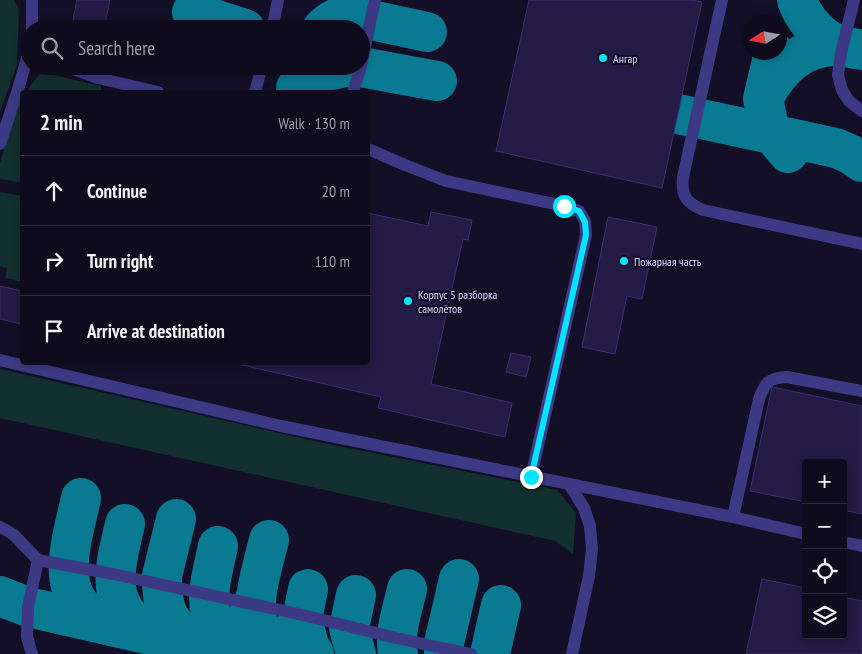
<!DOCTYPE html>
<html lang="en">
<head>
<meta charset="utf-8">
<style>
  body { margin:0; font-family:"PT Sans Narrow",sans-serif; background:#1c1929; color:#f1f3f6 }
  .controls { position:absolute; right:15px; bottom:15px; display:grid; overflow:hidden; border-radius:5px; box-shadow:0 2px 12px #0003 }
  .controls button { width:45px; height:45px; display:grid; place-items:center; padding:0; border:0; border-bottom:1px solid #2e2b3b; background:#0e0b1c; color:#f1f3f6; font:25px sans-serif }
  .compass { position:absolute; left:742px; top:15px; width:45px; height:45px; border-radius:50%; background:#0e0b1c; box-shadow:0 2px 12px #0003; rotate:259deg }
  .stop { position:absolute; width:15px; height:15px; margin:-11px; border:4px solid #00e5ff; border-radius:50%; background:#fff }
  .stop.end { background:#00e5ff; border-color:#fff; box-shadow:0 1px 5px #0008 }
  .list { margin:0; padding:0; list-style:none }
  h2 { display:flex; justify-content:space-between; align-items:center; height:65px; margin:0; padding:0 20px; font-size:21px }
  h2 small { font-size:16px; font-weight:400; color:#9b9ba3 }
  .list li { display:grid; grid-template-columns:32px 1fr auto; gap:15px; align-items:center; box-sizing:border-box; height:70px; padding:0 20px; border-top:1px solid #2e2b3b }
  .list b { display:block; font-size:19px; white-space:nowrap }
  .list em { font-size:16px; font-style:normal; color:#9b9ba3 }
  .icon { flex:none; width:28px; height:28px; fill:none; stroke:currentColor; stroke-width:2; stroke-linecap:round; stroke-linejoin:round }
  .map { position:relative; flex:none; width:862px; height:654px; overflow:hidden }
  .search { position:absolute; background:#0e0b1c; box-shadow:0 2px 12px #0003; left:20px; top:20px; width:350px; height:55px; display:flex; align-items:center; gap:12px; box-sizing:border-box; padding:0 18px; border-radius:28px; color:#9b9ba3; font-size:19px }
  .panel { position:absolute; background:#0e0b1c; box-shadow:0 2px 12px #0003; left:20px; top:90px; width:350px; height:275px; border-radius:5px }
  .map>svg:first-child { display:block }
</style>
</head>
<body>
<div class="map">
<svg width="862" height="654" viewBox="0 0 862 654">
  <rect width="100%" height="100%" fill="#130f26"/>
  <g fill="#12302f">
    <path d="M0,0H14L19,10L17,65L0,112Z"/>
    <path d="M41,72L101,86V92H26Z"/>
    <path d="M22,98V183L0,179V163L18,103Z"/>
    <path d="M1,192L22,196V282L5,278L7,268L0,266V193Z"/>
    <path d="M0,369L314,441L557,490L576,513L573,554L555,541L0,418Z"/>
  </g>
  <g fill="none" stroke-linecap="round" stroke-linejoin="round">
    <g stroke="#0a7a92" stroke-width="40">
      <path d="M797,0C803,17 816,33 832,42C839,45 848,47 855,49"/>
      <path d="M192,12L245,29"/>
      <path d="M322,29C331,19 340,15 353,16L427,32"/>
      <path d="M774,52L763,99L769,127L778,141L788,153"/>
      <path d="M296,88L323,72L345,67H361L437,81"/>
      <path d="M765,95C781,67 801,47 835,46C844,46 853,48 862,50"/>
      <path d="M678,114L836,148L852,155L862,162"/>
      <path d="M81,498C71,545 49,602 109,625"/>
      <path d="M176,519L162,576C162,611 167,623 196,644C215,640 238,634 248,616C251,610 253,603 256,597"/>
      <path d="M125,524C117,560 103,599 139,626C144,630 150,632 156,635"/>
      <path d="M269,540C262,570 247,608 263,636C267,643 273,649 278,654"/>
      <path d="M218,546C208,593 197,622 243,653"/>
      <path d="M308,589L302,619L309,645L314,654"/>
      <path d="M0,596L28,607L159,637L243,654"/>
      <path d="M246,654L271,647L291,632L302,619"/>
      <path d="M356,654L349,628L356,595"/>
      <path d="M398,654C394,632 402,611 407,589"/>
      <path d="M444,654V643L459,579"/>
      <path d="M490,654L501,605"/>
    </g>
  </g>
  <g fill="#241b47" stroke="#3b2d73">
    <path d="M77,0H110L104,29H71Z"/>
    <path d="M529,0H691L702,2L662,188L496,151Z"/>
    <path d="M431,212L472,220L468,240L463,239L431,384L512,403L505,437L378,408L381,397L229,362H368V213L428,226Z"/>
    <path d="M608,217L657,227L642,299L627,296L615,354L582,347Z"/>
    <path d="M0,286L22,291V324L0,319Z"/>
    <path d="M511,353L531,357L526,377L506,372Z"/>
    <path d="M772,387L862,406V514L843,510V463H806V502L750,491Z"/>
    <path d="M762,579L806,588V635H843V597L862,601V654H746Z"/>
  </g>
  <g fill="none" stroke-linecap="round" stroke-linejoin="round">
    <g stroke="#3d3a85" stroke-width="12">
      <path d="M32,0V29"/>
      <path d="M722,0L683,177C681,195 686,203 703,210L862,244"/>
      <path d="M854,0L841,53L838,75L842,90L849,101L862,111"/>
      <path d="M272,29L278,0"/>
      <path d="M65,66L98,78L158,92"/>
      <path d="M361,66L375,0"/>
      <path d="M255,92L262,66"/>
      <path d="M353,92L361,66"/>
      <path d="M0,144L19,86L29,51"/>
      <path d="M368,149L405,165L446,181L564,206L579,211L585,221L586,235L531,477"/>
      <path d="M0,360L281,426L733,517L806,534"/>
      <path d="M569,484L584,508L590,526L592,549L589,576L572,654"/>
      <path d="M733,517L759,399C765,382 769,378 787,377L862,391"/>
      <path d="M0,527L6,530L14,535L38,560L113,574L303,615L396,638L471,654"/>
      <path d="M843,542L862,546"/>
      <path d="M32,654L27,637L28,607L38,560"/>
    </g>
  </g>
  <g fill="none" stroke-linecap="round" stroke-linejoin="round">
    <path stroke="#00e5ff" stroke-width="6" d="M531,477L586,235L585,222L579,211L564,206"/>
  </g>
  <g fill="#00e5ff" stroke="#130f26" stroke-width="2">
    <circle cx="603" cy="58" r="5"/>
    <circle cx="624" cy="261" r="5"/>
    <circle cx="408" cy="301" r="5"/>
  </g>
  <g text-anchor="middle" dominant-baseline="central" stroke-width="4.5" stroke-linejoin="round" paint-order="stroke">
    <g font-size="12" fill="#d9d4ff" stroke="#130f26" text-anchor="start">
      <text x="613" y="58">Ангар</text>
      <text x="634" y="261">Пожарная часть</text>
      <text x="418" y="294">Корпус 5 разборка<tspan x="418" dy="14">самолётов</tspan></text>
    </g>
  </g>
</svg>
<div class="controls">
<button>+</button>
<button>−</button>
<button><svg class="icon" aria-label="locate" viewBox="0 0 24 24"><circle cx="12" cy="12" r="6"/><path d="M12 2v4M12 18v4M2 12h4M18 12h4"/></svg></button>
<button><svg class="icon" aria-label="layers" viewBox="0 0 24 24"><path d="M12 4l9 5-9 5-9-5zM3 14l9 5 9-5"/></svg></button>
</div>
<svg class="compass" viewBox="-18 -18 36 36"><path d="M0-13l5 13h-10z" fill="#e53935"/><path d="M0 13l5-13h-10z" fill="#9b9ba3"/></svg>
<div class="stop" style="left:564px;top:206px"></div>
<div class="stop end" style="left:531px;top:477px"></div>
<div class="search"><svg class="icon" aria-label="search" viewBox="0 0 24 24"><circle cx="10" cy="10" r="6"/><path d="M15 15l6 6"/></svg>Search here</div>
<section class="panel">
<h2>2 min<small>Walk · 130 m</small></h2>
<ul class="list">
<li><svg class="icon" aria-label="ahead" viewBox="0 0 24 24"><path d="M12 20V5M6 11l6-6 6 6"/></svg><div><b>Continue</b></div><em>20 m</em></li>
<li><svg class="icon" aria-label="right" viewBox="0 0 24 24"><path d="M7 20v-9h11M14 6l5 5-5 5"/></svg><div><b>Turn right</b></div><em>110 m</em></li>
<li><svg class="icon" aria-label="arrive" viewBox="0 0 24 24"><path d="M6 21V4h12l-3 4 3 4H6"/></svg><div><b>Arrive at destination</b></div></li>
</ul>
</section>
</div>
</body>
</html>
